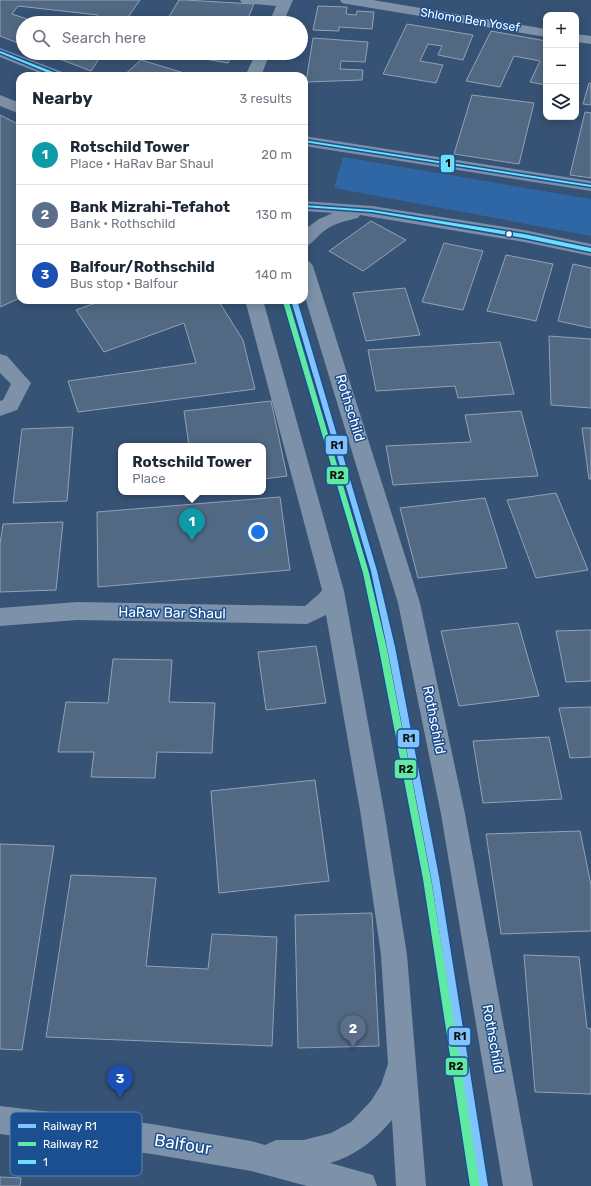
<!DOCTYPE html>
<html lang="en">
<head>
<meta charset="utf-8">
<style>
  body { margin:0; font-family:Rubik,sans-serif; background:#f6f6f7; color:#1f2937 }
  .controls { position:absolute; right:12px; top:12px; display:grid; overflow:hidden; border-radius:8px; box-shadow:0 2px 10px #0003 }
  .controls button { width:36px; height:36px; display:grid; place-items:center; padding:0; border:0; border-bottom:1px solid #e0e1e3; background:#fff; color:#1f2937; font:20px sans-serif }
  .you { position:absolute; left:258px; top:532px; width:14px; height:14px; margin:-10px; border:3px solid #fff; border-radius:50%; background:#1a73e8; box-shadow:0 0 0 6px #1a73e833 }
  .badge { display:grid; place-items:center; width:26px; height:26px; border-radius:50%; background:#ea580c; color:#fff; font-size:13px; font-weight:700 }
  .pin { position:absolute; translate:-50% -33px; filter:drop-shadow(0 1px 2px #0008) }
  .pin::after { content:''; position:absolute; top:21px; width:14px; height:12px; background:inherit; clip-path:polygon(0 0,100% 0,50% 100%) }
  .popup { position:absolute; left:118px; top:443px; width:148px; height:52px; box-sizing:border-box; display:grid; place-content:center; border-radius:8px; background:#fff; filter:drop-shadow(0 1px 3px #0005); font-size:13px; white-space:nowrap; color:#747a83 }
  .popup b { font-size:15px; color:#1f2937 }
  .popup::after { content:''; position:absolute; left:50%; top:100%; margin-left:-8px; border:8px solid transparent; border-top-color:#fff }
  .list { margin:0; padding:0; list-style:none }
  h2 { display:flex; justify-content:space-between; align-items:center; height:52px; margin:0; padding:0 16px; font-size:17px }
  h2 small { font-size:13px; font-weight:400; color:#747a83 }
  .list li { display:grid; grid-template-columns:26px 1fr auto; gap:12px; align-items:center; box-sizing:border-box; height:60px; padding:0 16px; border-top:1px solid #e0e1e3 }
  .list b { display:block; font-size:15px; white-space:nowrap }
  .list p { margin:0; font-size:13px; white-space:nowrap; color:#747a83 }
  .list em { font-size:13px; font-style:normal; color:#747a83 }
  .icon { flex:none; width:22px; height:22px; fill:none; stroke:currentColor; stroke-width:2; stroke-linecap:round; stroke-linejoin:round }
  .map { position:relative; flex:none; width:591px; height:1186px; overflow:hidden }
  .search { position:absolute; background:#fff; box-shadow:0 2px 10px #0003; left:16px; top:16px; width:292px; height:44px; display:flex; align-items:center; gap:10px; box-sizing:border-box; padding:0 14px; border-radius:22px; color:#747a83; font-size:15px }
  .panel { position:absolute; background:#fff; box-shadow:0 2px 10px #0003; left:16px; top:72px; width:292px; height:232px; border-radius:12px }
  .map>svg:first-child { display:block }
</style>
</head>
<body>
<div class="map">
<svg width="591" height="1186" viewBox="0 0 591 1186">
  <rect width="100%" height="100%" fill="#365274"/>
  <path fill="#2f66a5" d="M343,157L591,199V236L334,188Z"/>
  <g fill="#526984" stroke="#92a2b6">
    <path d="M0,0H140L124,23H92L98,15L18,6L12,14L39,23H23V45L0,36Z"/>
    <path d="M179,0H185L254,4L246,23H165Z"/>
    <path d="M318,6L347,7L346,14L356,15L357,11L374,12L372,29L339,27V31L313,30Z"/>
    <path d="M407,24L473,35L463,60L438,55L442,46L428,44L420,61L443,65L436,83L383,74Z"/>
    <path d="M491,31L546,41V85L530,82L540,61L514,56L500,87L466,81Z"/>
    <path d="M313,38L368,42L365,62L341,61L340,69L363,70L362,80L306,82Z"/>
    <path d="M44,53H103L91,71Z"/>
    <path d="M170,53H233L228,63Z"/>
    <path d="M141,60L194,76H123Z"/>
    <path d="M589,83H591V105L583,104Z"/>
    <path d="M472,95L534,103L519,164L454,154Z"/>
    <path d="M585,112L591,113V178L570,175Z"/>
    <path d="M0,115L20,125V298L0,307Z"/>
    <path d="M371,221L406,240L363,271L329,251Z"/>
    <path d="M444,243L483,251L463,310L422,302Z"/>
    <path d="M506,255L553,264L536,321L487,311Z"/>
    <path d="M573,264L591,268V328L558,321Z"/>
    <path d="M405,288L420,335L366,341L353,293Z"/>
    <path d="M104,300H218L243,340L255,389L78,412L68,381L196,363L184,323L104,352L76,310Z"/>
    <path d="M549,336L591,339V408L551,405Z"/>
    <path d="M500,342L514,394L458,398L455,386L376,391L368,350Z"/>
    <path d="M271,401L287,476L263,479V446H189L184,411Z"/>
    <path d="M521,411L538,476L393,485L386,446L471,442L465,415Z"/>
    <path d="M73,427L67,501L13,503L22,429Z"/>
    <path d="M582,428H591V479H589Z"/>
    <path d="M556,493L588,570L536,578L507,500Z"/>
    <path d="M280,497L290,570L98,587L97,512Z"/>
    <path d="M485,498L507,568L418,578L400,508Z"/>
    <path d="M63,522L56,590L0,592V544L3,524Z"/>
    <path d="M518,623L539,696L459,706L441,631Z"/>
    <path d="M591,630V681L566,682L556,631Z"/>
    <path d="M316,646L326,703L266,710L258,652Z"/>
    <path d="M113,659L172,660L169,702L215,703L212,753L157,752L155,778L91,777L94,752H58L66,702L108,703Z"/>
    <path d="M591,707V757L570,758L559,708Z"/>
    <path d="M549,737L562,799L483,803L473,741Z"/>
    <path d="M315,780L329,881L219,893L211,791Z"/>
    <path d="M580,831L591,885V931L501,934L486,834Z"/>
    <path d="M0,844L54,846L22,1050L0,1049Z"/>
    <path d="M71,875L156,878L146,966L208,969L212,934L277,937L272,1046L46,1037Z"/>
    <path d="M372,913L379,1046L298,1048L295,915Z"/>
    <path d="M524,955L579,957L587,1028L591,1029V1094L535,1092Z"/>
    <path d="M0,1177L21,1178L20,1186H0Z"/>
  </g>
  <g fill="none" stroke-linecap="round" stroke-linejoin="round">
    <g fill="#7d92a8" fill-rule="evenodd">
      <path d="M240,0H293L283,23H269L276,6L242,3Z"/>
      <path d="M340,0H373L546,29V37L347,4L342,3Z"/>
      <path d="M576,34L591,36V44L576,42Z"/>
      <path d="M256,53H270L261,76H245Z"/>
      <path d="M304,260L310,262L313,266L420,603L465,814L533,1186H503L441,814L398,603L304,294Z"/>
      <path d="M245,300H263L344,591L385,816L407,955L426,1186H396L392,1120C375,1140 355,1156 330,1163L373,1175L377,1186H307L251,1171L152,1154L0,1134V1106L152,1124L251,1141L265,1145L276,1140H304L331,1133L351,1122L371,1101L381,1085L388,1064L381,955L361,816L326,615L307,624L77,620L0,626V608L77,602L305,606L320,593L322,590Z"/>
      <path d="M0,354L7,356L31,383L17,410L0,416V401L3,400L11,384L0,373Z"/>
    </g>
    <g fill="#7d8ea7" fill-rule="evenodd">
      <path d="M0,48L65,73L68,76H47L0,57Z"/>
      <path d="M0,95L20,103V114L0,106Z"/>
      <path d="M304,136L591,181V191L304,146Z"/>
      <path d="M304,201L372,206L524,230L591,244V256L524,242L360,215L358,218C346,221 334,223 324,231C317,236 313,244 304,247V230L319,219L333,213L304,211Z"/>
    </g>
    <defs>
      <g id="bus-1">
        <path d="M0,51L61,75L62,76H56L0,53Z"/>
        <path d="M304,140L591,185V187L304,142Z"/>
        <path d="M304,205L372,210L524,234L591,248V252L524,238L372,212L304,207Z"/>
      </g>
    </defs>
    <use href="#bus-1" stroke="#1b4f8f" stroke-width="3"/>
    <use href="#bus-1" fill="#6ddff8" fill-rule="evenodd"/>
    <defs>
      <path id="rail-1" d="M291,300H297L377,571L395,647L439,877L488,1186H478L431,877L387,647L371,571Z"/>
      <path id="rail-2" d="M286,300L289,302L369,573L387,649L431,879L480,1186H470L423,879L379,649L363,573L283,302Z"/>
    </defs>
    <use href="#rail-1" stroke="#1b4f8f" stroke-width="3"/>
    <use href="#rail-2" stroke="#1b4f8f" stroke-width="3"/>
    <use href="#rail-1" fill="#80c4ff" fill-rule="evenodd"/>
    <use href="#rail-2" fill="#60e9a3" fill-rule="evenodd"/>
  </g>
  <circle fill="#fff" stroke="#1b4f8f" stroke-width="1.5" cx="509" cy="234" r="3.5"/>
  <g text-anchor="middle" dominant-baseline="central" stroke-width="3" stroke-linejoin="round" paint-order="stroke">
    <g font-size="12" fill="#fff" stroke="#1b4f8f">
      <text transform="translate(470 20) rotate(9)">Shlomo Ben Yosef</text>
    </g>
    <g font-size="14" fill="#fff" stroke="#1b4f8f">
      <text transform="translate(350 408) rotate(73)">Rothschild</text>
      <text transform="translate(172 613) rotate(1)">HaRav Bar Shaul</text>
      <text transform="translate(434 720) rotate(79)">Rothschild</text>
      <text transform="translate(493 1039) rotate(80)">Rothschild</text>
    </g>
    <g font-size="17" fill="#fff" stroke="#1b4f8f">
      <text transform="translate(183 1144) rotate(9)">Balfour</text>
    </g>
  </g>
  <rect x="10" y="1112" width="132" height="64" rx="6" fill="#1b4f8f" stroke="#5f84b1" stroke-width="1"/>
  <rect x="18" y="1124" width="18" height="4" fill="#80c4ff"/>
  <rect x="18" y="1142" width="18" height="4" fill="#60e9a3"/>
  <rect x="18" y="1160" width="18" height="4" fill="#6ddff8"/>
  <g font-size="11" fill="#fff">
    <text x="43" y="1130">Railway R1</text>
    <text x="43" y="1148">Railway R2</text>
    <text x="43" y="1166">1</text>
  </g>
  <g stroke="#1b4f8f" stroke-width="1.5">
    <rect x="440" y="154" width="15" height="19" rx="4" fill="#6ddff8"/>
    <rect x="325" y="435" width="23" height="20" rx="4" fill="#80c4ff"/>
    <rect x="326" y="466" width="23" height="19" rx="4" fill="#60e9a3"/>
    <rect x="397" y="729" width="23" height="19" rx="4" fill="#80c4ff"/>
    <rect x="394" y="759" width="23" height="20" rx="4" fill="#60e9a3"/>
    <rect x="448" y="1027" width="23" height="19" rx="4" fill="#80c4ff"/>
    <rect x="445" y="1057" width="23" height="19" rx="4" fill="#60e9a3"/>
  </g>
  <g font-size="11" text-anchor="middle" font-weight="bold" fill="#111">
    <text x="448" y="167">1</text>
    <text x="337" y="449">R1</text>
    <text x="337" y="479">R2</text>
    <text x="409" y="742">R1</text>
    <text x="406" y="773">R2</text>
    <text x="460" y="1040">R1</text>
    <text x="456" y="1070">R2</text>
  </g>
</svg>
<div class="controls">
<button>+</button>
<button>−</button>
<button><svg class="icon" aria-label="layers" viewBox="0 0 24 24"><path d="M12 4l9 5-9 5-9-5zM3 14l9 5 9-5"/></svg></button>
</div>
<div class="you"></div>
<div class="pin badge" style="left:192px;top:541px;background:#0f9aa8">1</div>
<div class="popup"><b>Rotschild Tower</b>Place</div>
<div class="pin badge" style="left:353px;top:1048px;background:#5c6f8a">2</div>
<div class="pin badge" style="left:120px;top:1098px;background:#1a4fb4">3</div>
<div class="search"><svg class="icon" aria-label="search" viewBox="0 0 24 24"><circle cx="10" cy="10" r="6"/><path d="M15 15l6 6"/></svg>Search here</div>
<section class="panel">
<h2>Nearby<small>3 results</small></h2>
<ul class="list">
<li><span class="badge" style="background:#0f9aa8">1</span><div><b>Rotschild Tower</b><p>Place · HaRav Bar Shaul</p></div><em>20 m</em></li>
<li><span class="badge" style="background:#5c6f8a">2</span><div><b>Bank Mizrahi-Tefahot</b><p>Bank · Rothschild</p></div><em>130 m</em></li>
<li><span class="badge" style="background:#1a4fb4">3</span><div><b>Balfour/Rothschild</b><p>Bus stop · Balfour</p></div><em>140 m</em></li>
</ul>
</section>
</div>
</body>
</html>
